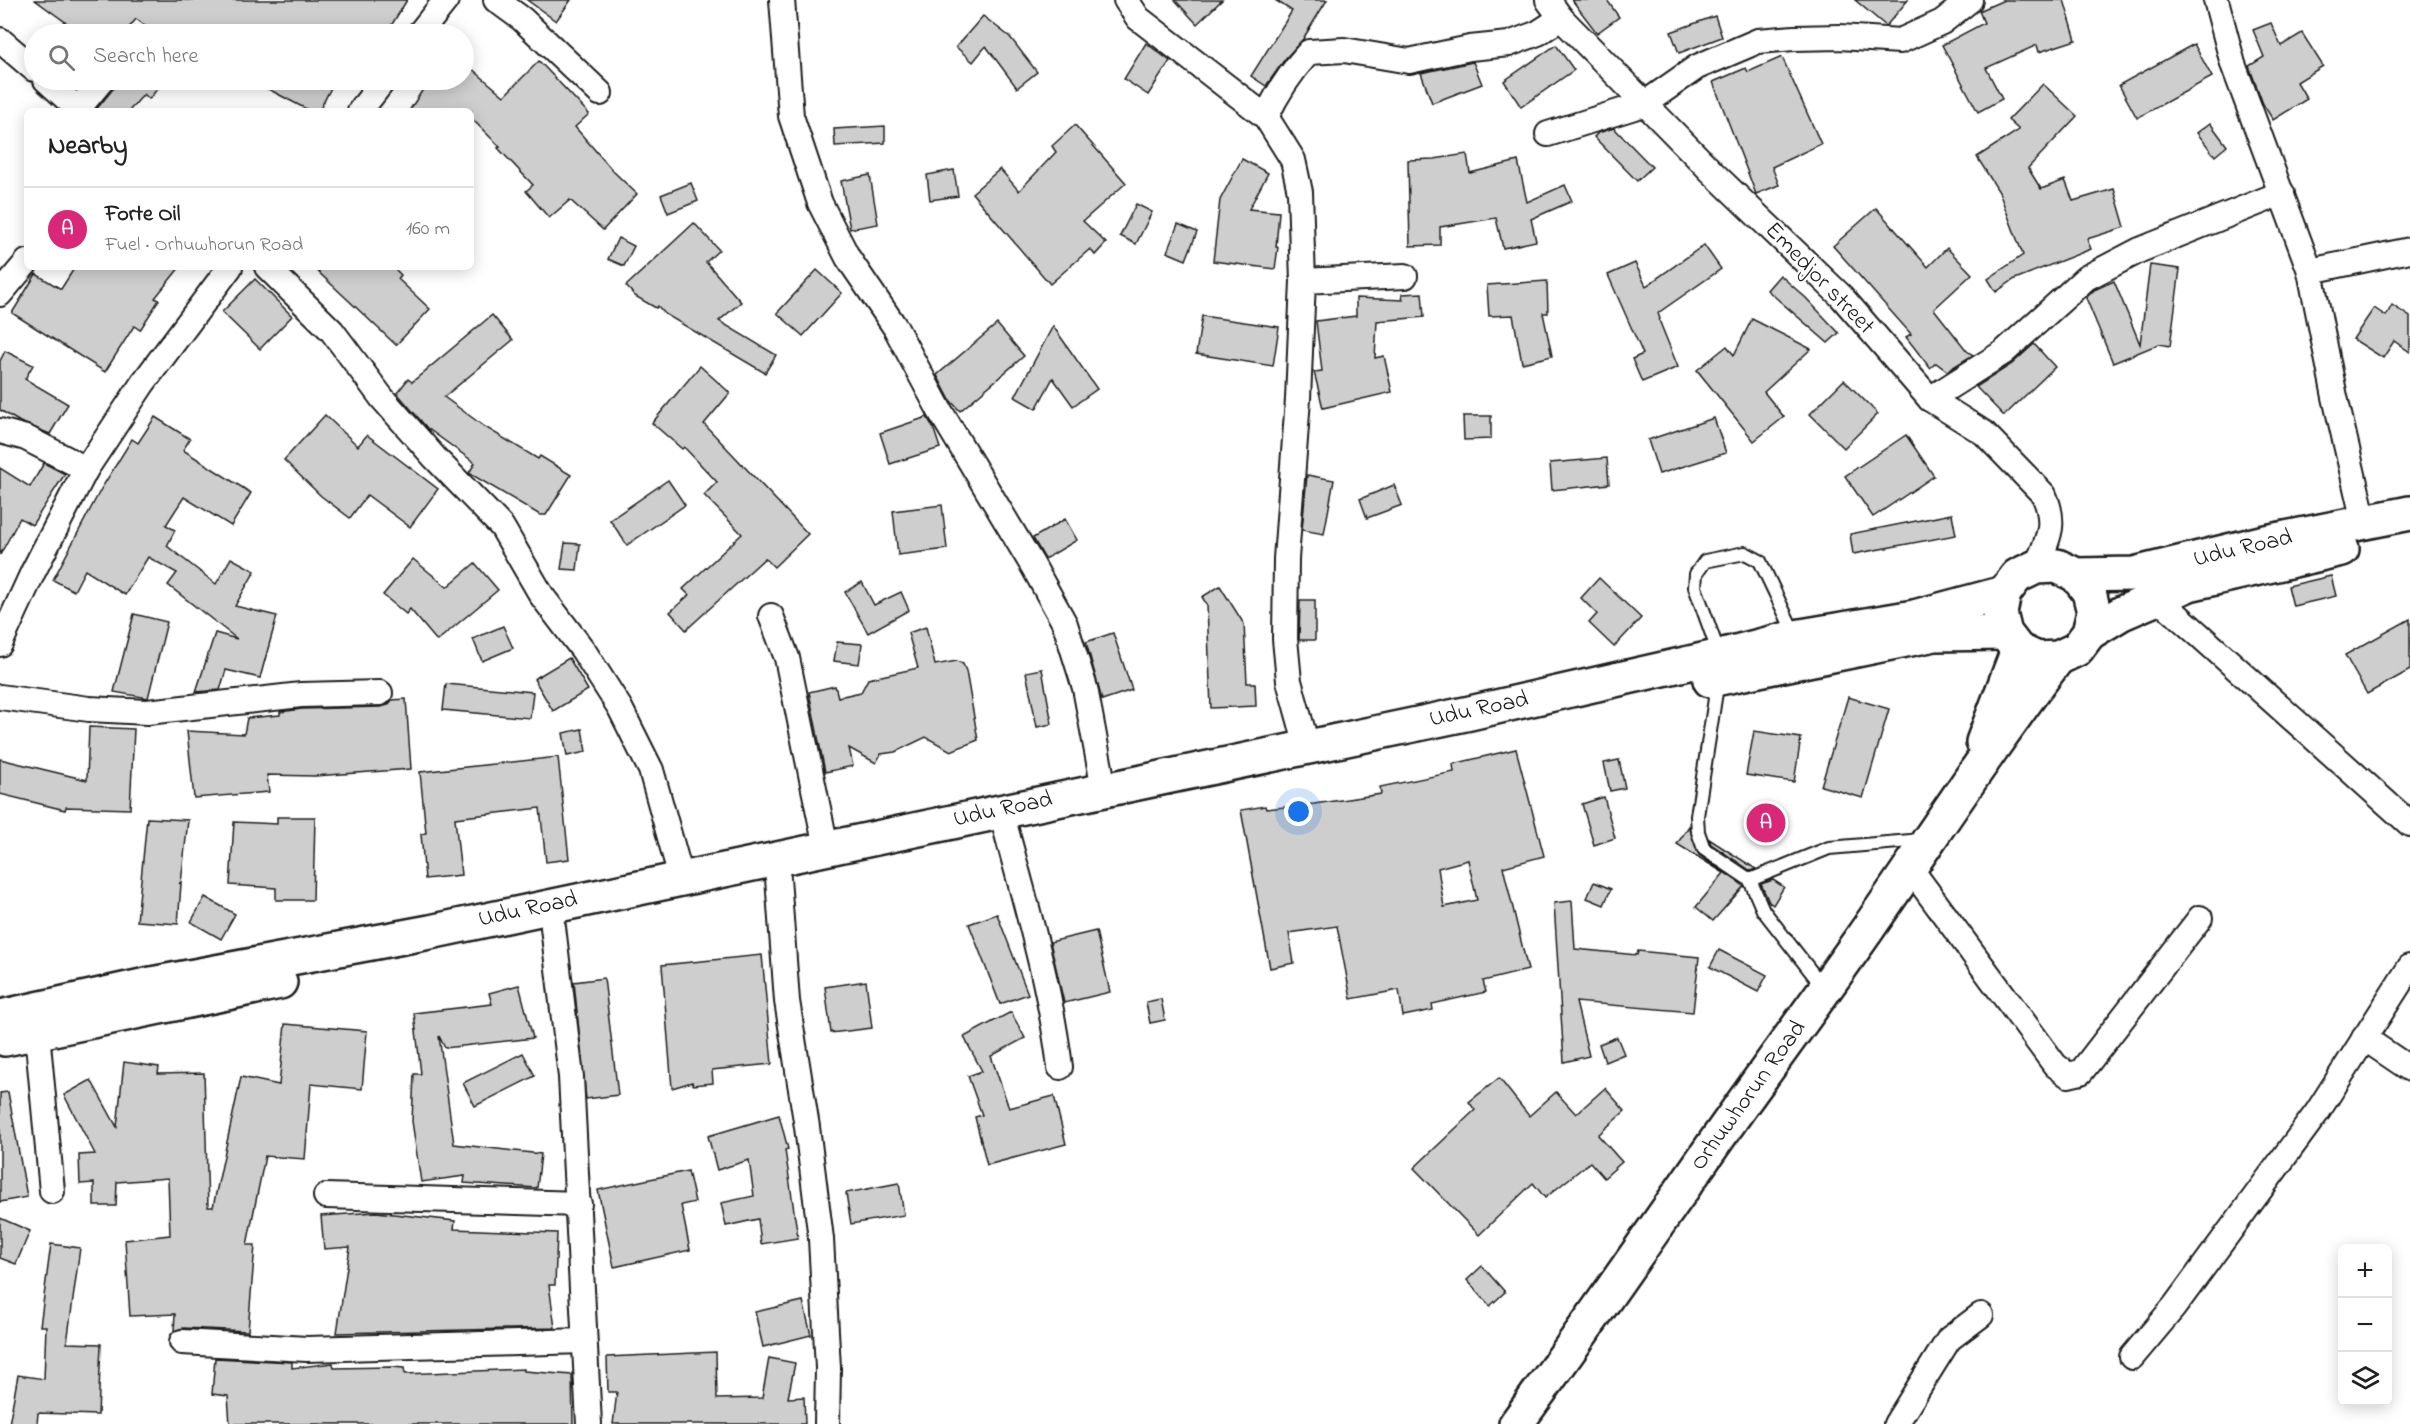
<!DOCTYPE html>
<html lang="en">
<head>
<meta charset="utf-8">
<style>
  body { margin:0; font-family:"Indie Flower",sans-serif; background:#f6f6f6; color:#222 }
  .controls { position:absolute; right:18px; bottom:18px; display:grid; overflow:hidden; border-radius:9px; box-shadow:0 3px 15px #0003 }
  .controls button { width:54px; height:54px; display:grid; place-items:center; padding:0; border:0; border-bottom:2px solid #e0e0e0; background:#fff; color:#222; font:30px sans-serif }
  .you { position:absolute; left:1299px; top:812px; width:21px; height:21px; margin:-15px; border:4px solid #fff; border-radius:50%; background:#1a73e8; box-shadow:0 0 0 9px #1a73e833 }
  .badge { display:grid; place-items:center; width:39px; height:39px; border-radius:50%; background:#db2777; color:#fff; font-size:20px; font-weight:700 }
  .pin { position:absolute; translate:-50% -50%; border:3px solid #fff; box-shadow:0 2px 6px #0006 }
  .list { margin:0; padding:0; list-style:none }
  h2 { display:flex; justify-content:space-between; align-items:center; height:78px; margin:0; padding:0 24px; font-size:26px }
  h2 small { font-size:20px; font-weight:400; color:#767676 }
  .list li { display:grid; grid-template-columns:39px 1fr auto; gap:18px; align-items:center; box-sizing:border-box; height:84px; padding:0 24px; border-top:2px solid #e0e0e0 }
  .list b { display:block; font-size:22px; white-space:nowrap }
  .list p { margin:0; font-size:20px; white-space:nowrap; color:#767676 }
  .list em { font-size:20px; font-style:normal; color:#767676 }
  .icon { flex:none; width:33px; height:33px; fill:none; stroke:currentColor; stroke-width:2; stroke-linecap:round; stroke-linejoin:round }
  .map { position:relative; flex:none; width:2410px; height:1424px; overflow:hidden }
  .search { position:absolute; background:#fff; box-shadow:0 3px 15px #0003; left:24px; top:24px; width:450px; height:66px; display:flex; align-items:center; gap:15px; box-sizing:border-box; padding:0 21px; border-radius:33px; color:#767676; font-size:22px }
  .panel { position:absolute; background:#fff; box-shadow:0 3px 15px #0003; left:24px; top:108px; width:450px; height:162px; border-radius:9px }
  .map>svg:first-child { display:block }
</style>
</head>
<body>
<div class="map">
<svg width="2410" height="1424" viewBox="0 0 2410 1424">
  <rect width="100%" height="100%" fill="#fff"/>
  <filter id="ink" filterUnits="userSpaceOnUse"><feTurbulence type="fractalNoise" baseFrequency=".0167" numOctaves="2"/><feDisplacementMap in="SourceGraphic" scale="12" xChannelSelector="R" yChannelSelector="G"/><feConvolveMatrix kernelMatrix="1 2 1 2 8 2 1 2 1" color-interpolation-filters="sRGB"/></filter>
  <g filter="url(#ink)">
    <g fill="#cecece" stroke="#1c1c1c" stroke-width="1.5" fill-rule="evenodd">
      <path d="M35,0H407L386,34H157L136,19L124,34H82Z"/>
      <path d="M527,0H571L556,21Z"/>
      <path d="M1175,0H1222L1197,24Z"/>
      <path d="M1275,0H1327L1303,39L1285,59L1266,86L1251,76L1292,11Z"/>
      <path d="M1572,0H1607L1619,17L1597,33Z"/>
      <path d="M1855,0H1908L1886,26Z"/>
      <path d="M2004,0H2064L2076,40L2039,52L2037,45L1986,68L2002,99L1978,112L1942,45L1984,23L1979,11Z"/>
      <path d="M983,16L1010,37L1037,72L1017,88L986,46L973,62L956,47Z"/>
      <path d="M1715,16L1722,37L1679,53L1671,32Z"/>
      <path d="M2271,23L2281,46L2302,33L2323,66L2297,82L2307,99L2273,120L2263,104L2249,66L2264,57L2253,30Z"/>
      <path d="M1146,43L1170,61L1148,95L1124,79Z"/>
      <path d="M2194,44L2212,77L2137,118L2119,85Z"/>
      <path d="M1556,45L1574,70L1521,107L1504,81Z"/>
      <path d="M1782,57L1821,144L1772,167L1779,185L1756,194L1713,82L1746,68L1748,72Z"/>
      <path d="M539,61L589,114L575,127L614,172L637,194L603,230L570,200L549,218L526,191L533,185L498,148L500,147L471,118V111H409L429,80H464V62L504,96Z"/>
      <path d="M1473,62L1482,84L1432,103L1421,73Z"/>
      <path d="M116,80H165L149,99L144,94L129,111H95L113,89Z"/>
      <path d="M251,80H335L319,111H310Z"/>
      <path d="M2043,84L2077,116L2028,168L2041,189L2065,180L2073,201L2114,189L2125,227L2087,239L2091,249L2015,279L1996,292L1988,279L2023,255L1999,192L1977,157L2019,130L2008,120Z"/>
      <path d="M2210,123L2227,146L2215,156L2197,133Z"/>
      <path d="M1075,125L1126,183L1083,221L1106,243L1095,255L1090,249L1050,284L972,193L1000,169L1019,191L1056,152L1052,146Z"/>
      <path d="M885,126V143L835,146L834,129Z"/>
      <path d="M1614,128L1652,167L1637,181L1594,137L1598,133Z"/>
      <path d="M1467,154L1470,173L1518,161L1527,202L1565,185L1572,201L1531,219L1536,241L1503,248L1496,218L1440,227V245L1410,246L1408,160L1434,159Z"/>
      <path d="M1242,159L1268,173L1249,209L1279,212L1276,247H1278L1275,269L1213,261L1220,200Z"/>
      <path d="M954,170L958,196L930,200L927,175Z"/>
      <path d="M870,175L878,224L850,229L841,181Z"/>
      <path d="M691,183L698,201L668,213L661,195Z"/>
      <path d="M1136,204L1152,212L1136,244L1120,236Z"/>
      <path d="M1876,208L1928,267L1947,248L1972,274L1934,309L1967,351L1973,355L1947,371L1936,363L1930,368L1906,337L1911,334L1833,246Z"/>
      <path d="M694,223L719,250L706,262L741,302L719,321L776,355L765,373L665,314L658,306L656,308L635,296L626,286Z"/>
      <path d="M1178,224L1197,232L1186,260L1167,252Z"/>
      <path d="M618,238L634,246L624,266L608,259Z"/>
      <path d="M1704,245L1721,269L1658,313L1660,319L1659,320L1678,367L1642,382L1632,359L1643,354L1608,275L1635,263L1646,286Z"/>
      <path d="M2150,265L2180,269L2170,346L2159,344L2113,363L2086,298L2094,290L2114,281L2140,344Z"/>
      <path d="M75,267H180L155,298L159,300L140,330L134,326L105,372L12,313L36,274L61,289Z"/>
      <path d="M313,267H393L401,275L398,279L430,309L396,345Z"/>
      <path d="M817,270L842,293L803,336L777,313Z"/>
      <path d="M1780,275L1806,298L1839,333L1828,343L1767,290Z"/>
      <path d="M255,279L292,316L260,349L222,312Z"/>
      <path d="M1547,281L1548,313H1543L1552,356L1522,363L1513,315L1489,316L1487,285Z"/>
      <path d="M1422,293L1424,317L1377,321L1375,358L1384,356L1392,392L1323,408L1314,372L1322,371L1316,321L1356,316V298L1403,300L1402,294Z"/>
      <path d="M2392,305L2410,317V352L2394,341L2383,358L2353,339L2374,308L2386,316Z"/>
      <path d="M492,315L513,340L444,397L485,427L538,459L540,456L571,475L546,515H540L469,473L475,463L427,428L397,393L408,379L412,382Z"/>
      <path d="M1202,316L1279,327L1273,366L1196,354Z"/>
      <path d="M1752,319L1811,349L1764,392L1784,417L1754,441L1697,370L1727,346L1734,355Z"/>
      <path d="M997,324L1024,356L960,411L950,400L937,375Z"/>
      <path d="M1053,326L1097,389L1073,406L1053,378L1036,409L1015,397Z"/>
      <path d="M2034,344L2055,367L2004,416L1976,387L2012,364Z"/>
      <path d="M5,351L33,365L25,379L68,404L50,434L20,422L0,410V361Z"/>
      <path d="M700,366L730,393L704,424L808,534L774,567L765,558L686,630L670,612L689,595L683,589L742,534L704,495L717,482L684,447L682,449L652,423Z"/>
      <path d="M1844,380L1878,414L1844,448L1810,414Z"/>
      <path d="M325,415L358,446L367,435L438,489L410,527L367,495L350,518L321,496L284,460Z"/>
      <path d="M1463,416H1491V439L1464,440Z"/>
      <path d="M155,417L190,439L183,450L251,493L231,526L184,497L166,525L175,530L167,546L216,584L231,558L255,571L235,606L277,616L260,678L226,670L220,690L196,692L215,633L237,639L168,585L177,573L148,557L125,595L85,570L74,591L53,580L101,489L132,439L138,443Z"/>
      <path d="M927,417L933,427L940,448L890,464L880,433Z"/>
      <path d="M1714,418L1726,453L1659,474L1648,440Z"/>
      <path d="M1906,435L1934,476L1873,517L1845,476Z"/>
      <path d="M1607,458L1609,484L1552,490L1550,463Z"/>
      <path d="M44,463L65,474L32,525L20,518L0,555V468L30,487Z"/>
      <path d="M1307,475L1334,480L1324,534L1302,530Z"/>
      <path d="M668,480L685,505L627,545L610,520Z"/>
      <path d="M1394,485L1402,505L1367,518L1360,499Z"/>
      <path d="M942,505L947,549L898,555L893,511Z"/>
      <path d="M1952,514L1956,535L1853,554L1850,534Z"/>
      <path d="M1065,519L1077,540L1045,559L1033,538Z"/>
      <path d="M565,543L580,544L577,570L561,569Z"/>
      <path d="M413,559L447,587L475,563L498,590L437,641L410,609L406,614L383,595Z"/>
      <path d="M2331,576L2336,596L2293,606L2288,586Z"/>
      <path d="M1599,578L1641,618L1614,647L1589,623L1597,614L1581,598Z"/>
      <path d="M862,582L874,605L901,592L909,610L868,633L845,592Z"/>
      <path d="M1220,586L1244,624L1247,683H1255L1256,706L1211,708L1207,605L1202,597Z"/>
      <path d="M1300,600H1315V640H1299Z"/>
      <path d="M134,614L167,622L148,698L114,692Z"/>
      <path d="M2410,619V670L2367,694L2345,655Z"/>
      <path d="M503,626L513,648L482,661L473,639Z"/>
      <path d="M926,627L935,665L957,661L963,664L966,671L978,740L951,751L926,737L895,752L881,754L876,763L849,748L853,766L825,772L809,692L835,686L838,697L861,692L868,679L918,668L908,633Z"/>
      <path d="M1113,633L1132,690L1102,700L1086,642Z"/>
      <path d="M837,642L862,644L859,664L834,661Z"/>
      <path d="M569,658L588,690L553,711L534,679Z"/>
      <path d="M1042,669L1052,724L1037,727L1026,672Z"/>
      <path d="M446,684L533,692L530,718L443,710Z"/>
      <path d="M1848,697L1889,709L1863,798L1821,786Z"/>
      <path d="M406,699L411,769L315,776L267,775L269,792L194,798L187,731L244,734L247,718L280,715V712L302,709L380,707L388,705L392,700Z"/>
      <path d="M89,727L134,729L130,809L66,807L65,810L0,794V759L87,780Z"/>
      <path d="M582,729L586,752L567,756L563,733Z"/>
      <path d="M1754,731L1801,738L1794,782L1746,775Z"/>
      <path d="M1516,749L1544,856L1503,867L1528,970L1483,981L1486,992L1432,1004L1433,1010L1403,1016L1399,990L1351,999L1337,926L1289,933L1294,963L1270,968L1241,810L1265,806L1266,809L1314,804L1381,794L1380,787L1454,772L1453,764ZM1468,860L1477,900L1444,907L1438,868Z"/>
      <path d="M558,757L569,859L546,862L540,808L455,818L461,875L425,879L421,834L426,833L420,772Z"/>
      <path d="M1619,760L1625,788L1610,791L1604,763Z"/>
      <path d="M1604,797L1615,838L1594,845L1582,804Z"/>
      <path d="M277,817H315L313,900H276V888L230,885L234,822L277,824Z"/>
      <path d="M147,818L188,820L181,883H179L181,884L178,924L137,921Z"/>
      <path d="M1689,826L1699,855L1744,886L1713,921L1696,907L1724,873L1677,844Z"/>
      <path d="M1709,839L1756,869L1751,871L1711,844Z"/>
      <path d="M1773,880L1784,887L1773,905L1769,902L1761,884Z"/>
      <path d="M1594,882L1611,889L1604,905L1587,898Z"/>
      <path d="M205,897L235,914L221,939L191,922Z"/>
      <path d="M1572,901L1575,949L1637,955L1638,951L1699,957L1693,1012L1576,1002L1589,1056L1564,1062L1554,903Z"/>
      <path d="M997,914L1028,994L1000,1004L969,924Z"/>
      <path d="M1096,931L1110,992L1064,1003L1050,942Z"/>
      <path d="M1719,950L1767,975L1758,992L1710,967Z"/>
      <path d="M762,955L772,1064L712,1070L713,1083L693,1085L692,1082L672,1088L662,965Z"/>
      <path d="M604,978L618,1095L586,1099L574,982Z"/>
      <path d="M866,981L872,1028L831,1033L825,987Z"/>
      <path d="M519,985L533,1038L445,1048L439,1036L454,1144L541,1154L537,1188L464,1183L465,1176L421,1182L412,1121L414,1074H421L414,1013L492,1004L489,993Z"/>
      <path d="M1161,999L1165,1020L1150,1023L1146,1002Z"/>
      <path d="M1011,1012L1025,1038L991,1056L1009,1108L1054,1096L1066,1144L987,1165L975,1117L982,1115L968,1076L982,1071L964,1037Z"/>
      <path d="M285,1024L367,1031L362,1089L311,1084L305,1159L265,1156L247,1245H255L248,1331L183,1328L174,1331L175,1314L130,1316L125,1240L170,1235L168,1178L117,1182L116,1206H94V1183L80,1184L79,1155L95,1154L64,1095L91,1080L117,1127L124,1062L159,1067L158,1074L204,1073L208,1207H213L241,1077L279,1085Z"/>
      <path d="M1617,1037L1624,1054L1605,1062L1599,1044Z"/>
      <path d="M523,1053L535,1076L475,1106L463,1083Z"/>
      <path d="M1499,1078L1529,1116L1556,1092L1576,1114L1605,1088L1625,1111L1598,1135L1622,1162L1604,1178L1590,1162L1545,1198L1533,1183L1479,1235L1414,1168L1475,1110L1469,1102Z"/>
      <path d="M8,1092L27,1197L0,1202V1093Z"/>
      <path d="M779,1115L788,1149L785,1150L798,1238L761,1244L758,1219L726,1226L721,1203L754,1196L749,1160L717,1170L708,1136Z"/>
      <path d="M688,1171L695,1202L681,1205L690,1250L614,1267L598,1190Z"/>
      <path d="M899,1183L904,1215L851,1224L846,1193Z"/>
      <path d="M376,1212L455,1221L454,1229L557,1233L555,1285H549L555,1328L337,1333L350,1247L324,1249L321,1216Z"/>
      <path d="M0,1218L30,1231L16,1264L0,1258Z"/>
      <path d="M51,1244L80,1248L67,1343L101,1344L98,1415L38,1413L37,1424H9L18,1375L44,1379L46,1326H40Z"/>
      <path d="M1482,1266L1505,1292L1490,1306L1467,1280Z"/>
      <path d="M803,1301L811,1335L763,1347L755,1312Z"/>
      <path d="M716,1352L717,1399L762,1398L769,1358L795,1363L788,1398L804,1397L805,1424H613L617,1392H608L607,1357Z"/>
      <path d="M215,1358L292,1362V1368L333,1363L334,1368L392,1367L404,1368L405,1374L524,1369V1371L572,1375L573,1424H230L228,1396L212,1394Z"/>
    </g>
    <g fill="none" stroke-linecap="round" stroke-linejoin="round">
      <defs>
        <g id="lane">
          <path d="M1719,654L1695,587L1696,574L1705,561L1745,553L1760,561L1795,635"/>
          <path d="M1718,679L1697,816L1698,832L1704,849L1750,880L1763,910L1823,987"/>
          <path d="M1750,880L1829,848L1922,840"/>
        </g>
        <g id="street">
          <path d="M496,0L522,19L600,93"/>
          <path d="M782,0L791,116L820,203L848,258L895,327L940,411L1033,566L1065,624L1085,688L1104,789"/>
          <path d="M1126,0L1138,18L1266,117L1293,160L1300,192L1303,281L1298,399L1286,559L1285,639L1289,681L1307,746"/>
          <path d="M1548,0L1561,18L1713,173L1841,296L1930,399L1984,433L2044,495C2057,525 2048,539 2036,567"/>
          <path d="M2216,0L2233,64L2310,271L2335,397L2364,522"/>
          <path d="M419,34L446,0"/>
          <path d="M0,40L34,69"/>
          <path d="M46,80L80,111"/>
          <path d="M78,109L102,80"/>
          <path d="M360,111L384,80"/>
          <path d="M1266,117C1277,93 1291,72 1309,52L1344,50L1409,61L1470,48L1509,44L1538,33L1561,18"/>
          <path d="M1548,134L1644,104L1697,67L1758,41L1794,38L1840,37L1900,41L1942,22L1970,0"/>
          <path d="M267,267L332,331L382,398L435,458L502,527L542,596L583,650L620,708L651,770L681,877"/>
          <path d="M2310,271L2410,250"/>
          <path d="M1303,281L1405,276"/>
          <path d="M0,294L27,262"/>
          <path d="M1930,399L2004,352L2086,278L2140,250L2282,193"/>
          <path d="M0,431L26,438L86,469"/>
          <path d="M2157,597L2410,824"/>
          <path d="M771,616L787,658L826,847"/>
          <path d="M0,644L33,572L86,469L143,383L230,267"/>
          <path d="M0,697L89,709L147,712L301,695L380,693"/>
          <path d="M1006,830C1027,908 1050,986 1060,1067"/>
          <path d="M1910,868L2055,1065L2068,1075L2081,1072L2200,918"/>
          <path d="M778,878L787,1001L807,1127L821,1239L828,1368L827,1424"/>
          <path d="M553,927L571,1077L589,1424"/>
          <path d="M37,1033L52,1191"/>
          <path d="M2364,1038L2410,1069"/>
          <path d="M326,1196L579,1204"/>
          <path d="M182,1342L307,1349L584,1341"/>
          <path d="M2132,1357L2174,1307L2318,1111L2410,967"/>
          <path d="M1896,1424L1949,1339L1981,1315"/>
        </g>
        <g id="secondary">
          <path d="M2076,575L2089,592L2094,612L2089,633L2077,649L2058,658L2037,659L2018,650L2005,633L2000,613L2004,593L2017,576L2036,567L2057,566L2076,575L2134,574L2261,543L2410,513"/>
          <path d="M2089,633L2122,613L2189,584L2342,549"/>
          <path d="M1710,680L1935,634L2005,633"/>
          <path d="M1983,742L2018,650"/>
          <path d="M0,1017L146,985L430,932L1470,713L1720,656L1795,637L1914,617L2004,593"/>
          <path d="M5,1039L280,982"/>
          <path d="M1516,1424C1593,1319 1666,1211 1742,1104C1781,1050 1821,995 1860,940C1926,846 1988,749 2058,658"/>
        </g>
      </defs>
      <use href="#lane" stroke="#1c1c1c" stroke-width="16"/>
      <use href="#street" stroke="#1c1c1c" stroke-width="28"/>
      <use href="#secondary" stroke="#1c1c1c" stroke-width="38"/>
      <use href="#lane" stroke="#fff" stroke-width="12"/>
      <use href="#street" stroke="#fff" stroke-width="24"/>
      <use href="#secondary" stroke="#fff" stroke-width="33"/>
    </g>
  </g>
  <g text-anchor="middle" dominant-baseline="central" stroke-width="4.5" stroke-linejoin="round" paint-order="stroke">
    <g font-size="24" fill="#1c1c1c" stroke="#fff">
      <text transform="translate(1819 279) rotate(46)">Emedjor street</text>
      <text transform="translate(2243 549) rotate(-13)">Udu Road</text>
      <text transform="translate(1479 710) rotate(-12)">Udu Road</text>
      <text transform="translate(1003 810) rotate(-12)">Udu Road</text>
      <text transform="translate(528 910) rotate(-12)">Udu Road</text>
      <text transform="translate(1749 1096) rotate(-54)">Orhuwhorun Road</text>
    </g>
  </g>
</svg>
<div class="controls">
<button>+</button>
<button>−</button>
<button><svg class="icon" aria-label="layers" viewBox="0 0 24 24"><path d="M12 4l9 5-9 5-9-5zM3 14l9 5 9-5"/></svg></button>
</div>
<div class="you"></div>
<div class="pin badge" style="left:1766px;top:823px">A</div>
<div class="search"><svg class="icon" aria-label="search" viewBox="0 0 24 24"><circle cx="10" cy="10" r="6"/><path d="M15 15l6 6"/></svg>Search here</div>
<section class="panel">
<h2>Nearby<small></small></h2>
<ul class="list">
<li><span class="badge">A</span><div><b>Forte Oil</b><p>Fuel · Orhuwhorun Road</p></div><em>160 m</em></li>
</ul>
</section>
</div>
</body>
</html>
